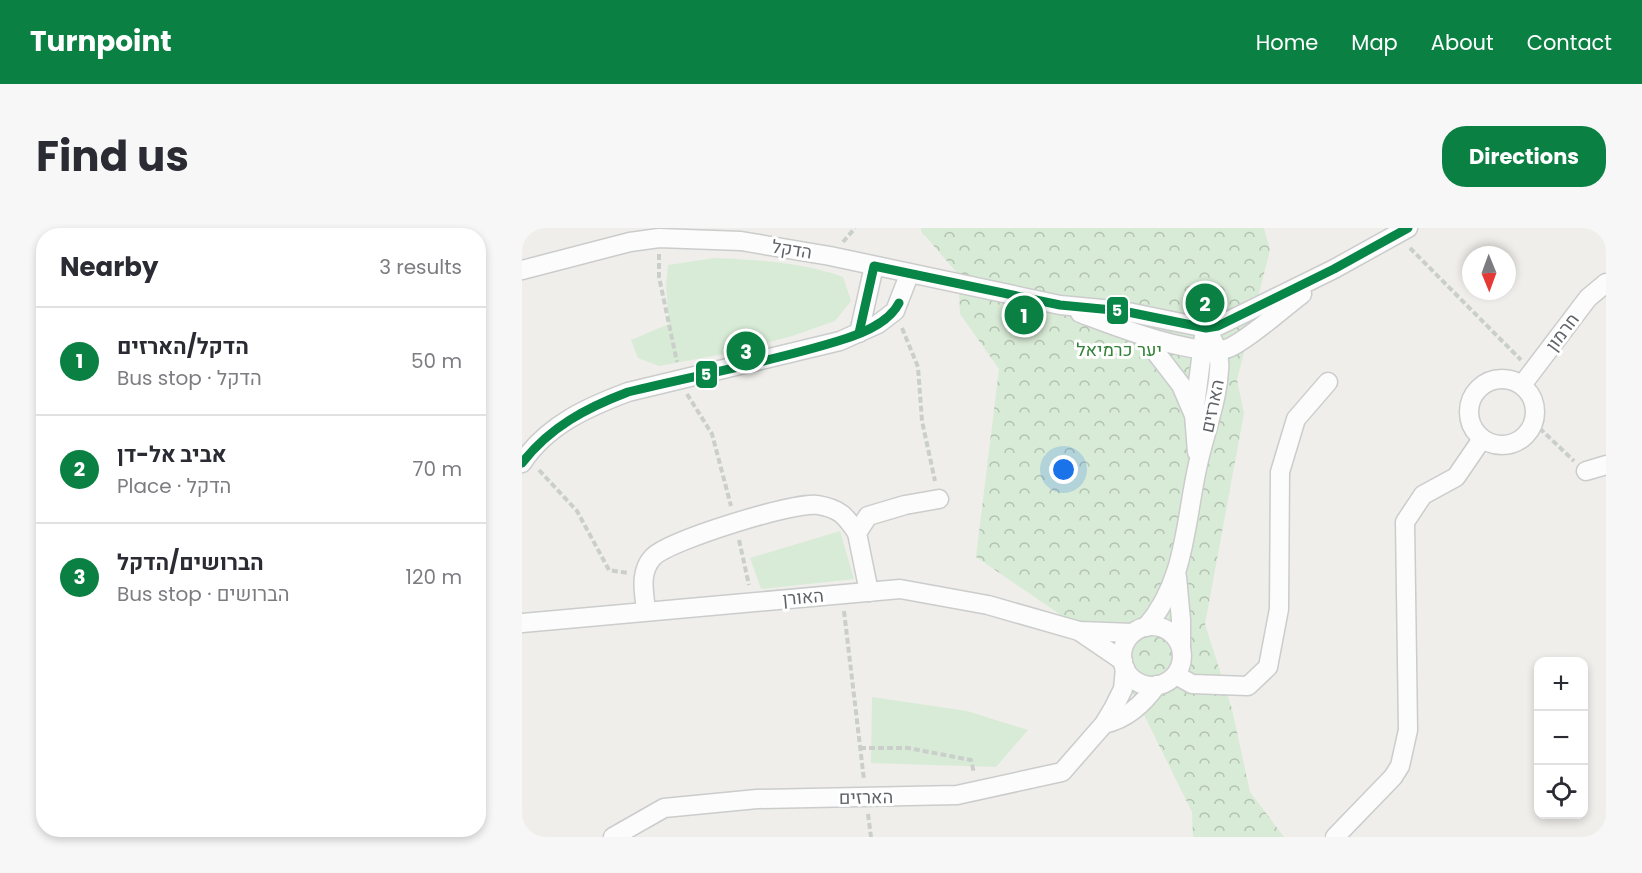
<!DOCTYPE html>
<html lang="en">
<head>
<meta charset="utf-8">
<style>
  body { margin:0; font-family:Poppins,Heebo,sans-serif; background:#f7f7f7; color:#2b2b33 }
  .controls { position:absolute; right:18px; bottom:18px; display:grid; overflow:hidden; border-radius:12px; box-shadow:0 3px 9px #0003 }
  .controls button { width:54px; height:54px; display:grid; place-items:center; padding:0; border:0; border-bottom:2px solid #e1e1e2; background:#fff; color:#2b2b33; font:30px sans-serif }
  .compass { position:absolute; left:940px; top:18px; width:54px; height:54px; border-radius:50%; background:#fff; box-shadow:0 3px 9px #0003; rotate:179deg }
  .you { position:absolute; left:542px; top:242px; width:21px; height:21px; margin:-15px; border:4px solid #fff; border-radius:50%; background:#1a73e8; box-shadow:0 0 0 9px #1a73e833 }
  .badge { display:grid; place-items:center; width:39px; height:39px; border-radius:50%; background:#0b8043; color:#fff; font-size:20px; font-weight:700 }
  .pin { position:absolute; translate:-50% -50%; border:3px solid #fff; box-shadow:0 2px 6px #0006 }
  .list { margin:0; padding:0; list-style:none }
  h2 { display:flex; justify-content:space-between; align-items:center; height:78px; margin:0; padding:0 24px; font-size:26px }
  h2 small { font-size:20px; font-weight:400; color:#7c7c81 }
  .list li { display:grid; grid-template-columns:39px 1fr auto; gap:18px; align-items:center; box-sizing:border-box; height:108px; padding:0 24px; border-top:2px solid #e1e1e2 }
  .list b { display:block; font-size:22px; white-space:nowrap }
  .list p { margin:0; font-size:20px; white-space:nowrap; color:#7c7c81 }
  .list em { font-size:20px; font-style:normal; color:#7c7c81 }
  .icon { flex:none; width:33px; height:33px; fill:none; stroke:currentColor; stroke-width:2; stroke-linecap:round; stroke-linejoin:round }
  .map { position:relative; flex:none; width:1084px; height:609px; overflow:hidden; border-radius:24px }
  header { display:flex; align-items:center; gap:36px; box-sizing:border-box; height:84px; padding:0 30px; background:#0b8043; color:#fff }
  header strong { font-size:28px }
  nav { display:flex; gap:33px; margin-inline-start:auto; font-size:21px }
  .intro { display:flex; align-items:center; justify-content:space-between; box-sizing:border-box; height:144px; padding:0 36px }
  h1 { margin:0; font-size:42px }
  .button { padding:15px 27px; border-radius:24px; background:#0b8043; color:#fff; font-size:21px; font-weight:700 }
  main { display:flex; gap:36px; padding:0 36px }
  aside { flex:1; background:#fff; border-radius:24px; box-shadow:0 3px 9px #0003 }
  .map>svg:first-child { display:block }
</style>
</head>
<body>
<header>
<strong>Turnpoint</strong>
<nav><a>Home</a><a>Map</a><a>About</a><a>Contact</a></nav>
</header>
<div class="intro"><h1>Find us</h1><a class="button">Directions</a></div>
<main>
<aside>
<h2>Nearby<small>3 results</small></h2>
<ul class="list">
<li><span class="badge">1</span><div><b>הדקל/הארזים</b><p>Bus stop · הדקל</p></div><em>50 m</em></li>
<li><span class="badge">2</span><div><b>אביב אל-דן</b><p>Place · הדקל</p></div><em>70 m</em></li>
<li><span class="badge">3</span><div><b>הברושים/הדקל</b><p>Bus stop · הברושים</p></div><em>120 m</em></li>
</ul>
</aside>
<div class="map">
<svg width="1084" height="609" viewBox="0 0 1084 609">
  <defs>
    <pattern id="forest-crowns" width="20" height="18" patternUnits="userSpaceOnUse" patternTransform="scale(1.5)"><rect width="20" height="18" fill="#d8ebd6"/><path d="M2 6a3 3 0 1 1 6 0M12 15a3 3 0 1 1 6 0" fill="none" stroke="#b2c2b1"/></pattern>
  </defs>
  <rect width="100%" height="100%" fill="#efeeea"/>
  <g fill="#d8ebd6">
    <path d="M193,30C237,32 279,34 321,49L329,73L313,93L270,108L207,125L137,138L116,130L109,112L147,96L144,58L146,37Z"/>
    <path d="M318,303L332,351L239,361L228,330Z"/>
    <path d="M350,469L445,483L506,502L474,539L349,535Z"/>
  </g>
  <path fill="url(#forest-crowns)" d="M399,0H742L748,22L715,152L722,185L683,396L710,481L728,564L762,609H671L670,584L590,422L454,329L477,141L438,86L436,46L399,3Z"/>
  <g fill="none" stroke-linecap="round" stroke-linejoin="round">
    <defs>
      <g id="minor">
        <path d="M0,42L108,14L137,10L219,13L308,28L538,77L601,83L684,100L696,98L812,41L886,0"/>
        <path d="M558,85C588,96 680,133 709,119C731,108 760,81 780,66"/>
        <path d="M337,105L352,38"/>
        <path d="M622,109L659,157L671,185"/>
        <circle cx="980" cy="184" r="33"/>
        <path d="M1000,157L1066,70L1084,55"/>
        <path d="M675,224L672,186L682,108"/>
        <path d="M0,235C25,197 66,179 106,164L318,113L356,96L373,83L387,47"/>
        <path d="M1064,243L1084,237"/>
        <path d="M655,349L659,392V419"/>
        <path d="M347,364L335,305L346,288L383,277L417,271"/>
        <path d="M124,382C122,364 117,344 131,329C148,312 274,273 296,277C318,281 323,287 335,305"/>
        <path d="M0,395L378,361L466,377L557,403L611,405"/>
        <circle cx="630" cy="428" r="30"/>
        <path d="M624,399C664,353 663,293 676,236C683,204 695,175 697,142C699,125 692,114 684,100"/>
        <path d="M557,403L601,433"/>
        <path d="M654,447L670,456L726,458L746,439L757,381L758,244L774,191L806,154"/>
        <path d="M582,496C605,491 621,476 635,457"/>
        <path d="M91,609L142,580L235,571L435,567L540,544L582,496L591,481L601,461L603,440"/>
        <path d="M813,609L871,549L878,538L886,502L883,294L901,267L934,249L960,211"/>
      </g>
    </defs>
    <use href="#minor" stroke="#cbcccc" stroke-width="21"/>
    <g stroke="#cacfcc" stroke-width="4" stroke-dasharray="6 3" stroke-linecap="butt">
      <path d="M1080,0L1084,5"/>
      <path d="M321,14L333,0"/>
      <path d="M888,20L999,132"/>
      <path d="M137,26V49L155,134"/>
      <path d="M380,100L396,139L400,193L413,253"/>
      <path d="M165,166L190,206L209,278"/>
      <path d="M1011,194L1052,233"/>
      <path d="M17,242L55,283L87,342L106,345"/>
      <path d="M217,312L227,357"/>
      <path d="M322,383L342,552"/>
      <path d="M338,520H386L449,532L452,545"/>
      <path d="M346,586L349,609"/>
    </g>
    <use href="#minor" stroke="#fdfcfc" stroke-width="18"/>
    <defs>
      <g id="bus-1">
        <path d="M337,105L352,38L538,77L601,83L684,100L696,98L812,41L886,0"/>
        <path d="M0,235C28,199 64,180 106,164C176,147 248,134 316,113C337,107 367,95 377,75"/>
      </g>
    </defs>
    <use href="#bus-1" stroke="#fff" stroke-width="14"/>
    <use href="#bus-1" stroke="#088647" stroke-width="9"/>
  </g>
  <g text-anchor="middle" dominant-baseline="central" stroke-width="6" stroke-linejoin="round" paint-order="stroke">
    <g font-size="18" fill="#5f6368" stroke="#fff">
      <text transform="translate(270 21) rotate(9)">הדקל</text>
      <text transform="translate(1040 104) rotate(-53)">חרמון</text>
      <text transform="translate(690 178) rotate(-78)">הארזים</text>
      <text transform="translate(281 369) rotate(-5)">האורן</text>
      <text transform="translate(344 569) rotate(-1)">הארזים</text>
    </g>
    <g font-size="18" fill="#348238" stroke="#fff">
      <text x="597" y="121">יער כרמיאל</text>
    </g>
  </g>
  <g stroke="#fff" stroke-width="2">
    <rect x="584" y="68" width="23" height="29" rx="6" fill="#088647"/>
    <rect x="173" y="132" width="23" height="29" rx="6" fill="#088647"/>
  </g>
  <g font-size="16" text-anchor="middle" font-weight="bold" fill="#fff">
    <text x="595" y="88">5</text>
    <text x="184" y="152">5</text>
  </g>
</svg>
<div class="controls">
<button>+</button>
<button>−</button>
<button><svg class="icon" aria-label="locate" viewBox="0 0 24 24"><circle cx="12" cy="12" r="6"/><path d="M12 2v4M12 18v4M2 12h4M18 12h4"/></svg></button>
</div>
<svg class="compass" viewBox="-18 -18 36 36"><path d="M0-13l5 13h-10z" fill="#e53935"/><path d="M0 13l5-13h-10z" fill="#7c7c81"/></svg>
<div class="you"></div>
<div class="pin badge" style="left:502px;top:87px">1</div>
<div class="pin badge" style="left:683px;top:75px">2</div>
<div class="pin badge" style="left:224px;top:123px">3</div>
</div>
</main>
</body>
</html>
